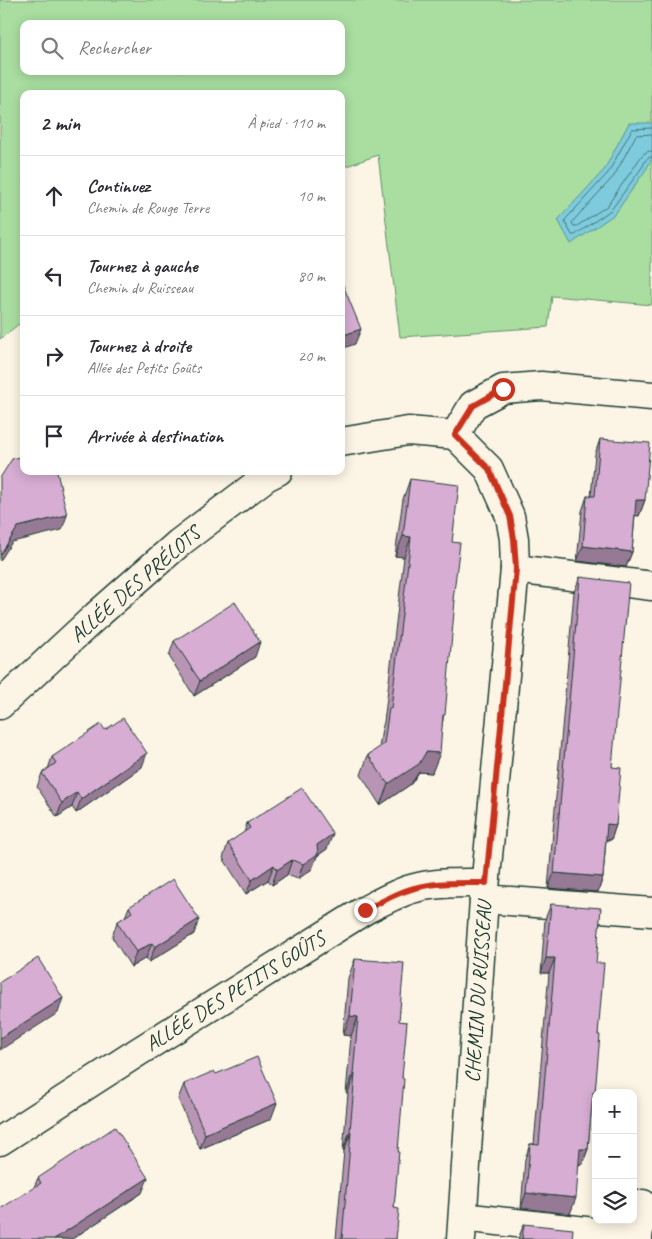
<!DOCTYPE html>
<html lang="fr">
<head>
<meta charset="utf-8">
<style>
  body { margin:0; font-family:Caveat,sans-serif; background:#f7f7f7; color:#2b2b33 }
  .controls { position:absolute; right:15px; bottom:15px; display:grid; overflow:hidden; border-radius:10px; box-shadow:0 2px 12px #0003 }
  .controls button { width:45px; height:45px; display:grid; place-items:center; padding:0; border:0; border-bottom:1px solid #e1e1e2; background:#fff; color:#2b2b33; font:25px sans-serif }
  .stop { position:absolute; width:15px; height:15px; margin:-11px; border:4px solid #c8321e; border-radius:50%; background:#fff }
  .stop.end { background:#c8321e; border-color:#fff; box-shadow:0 1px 5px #0008 }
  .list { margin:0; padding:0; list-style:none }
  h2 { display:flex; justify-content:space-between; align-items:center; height:65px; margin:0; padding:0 20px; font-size:21px }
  h2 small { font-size:16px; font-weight:400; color:#7c7c81 }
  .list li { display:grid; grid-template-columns:32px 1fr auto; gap:15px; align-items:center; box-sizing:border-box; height:80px; padding:0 20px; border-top:1px solid #e1e1e2 }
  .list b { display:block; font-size:19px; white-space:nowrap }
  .list p { margin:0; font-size:16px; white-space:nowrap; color:#7c7c81 }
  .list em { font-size:16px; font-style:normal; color:#7c7c81 }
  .icon { flex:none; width:28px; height:28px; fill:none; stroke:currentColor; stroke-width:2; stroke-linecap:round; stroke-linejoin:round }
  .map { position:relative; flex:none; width:652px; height:1239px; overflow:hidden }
  .search { position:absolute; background:#fff; box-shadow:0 2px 12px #0003; left:20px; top:20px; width:325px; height:55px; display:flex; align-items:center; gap:12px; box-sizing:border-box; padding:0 18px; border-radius:10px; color:#7c7c81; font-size:19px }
  .panel { position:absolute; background:#fff; box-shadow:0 2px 12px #0003; left:20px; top:90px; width:325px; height:385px; border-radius:10px }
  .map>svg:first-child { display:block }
</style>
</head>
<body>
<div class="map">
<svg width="652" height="1239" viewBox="0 0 652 1239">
  <rect width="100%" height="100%" fill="#fcf5e5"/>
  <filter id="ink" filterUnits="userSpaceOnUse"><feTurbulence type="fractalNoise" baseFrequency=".02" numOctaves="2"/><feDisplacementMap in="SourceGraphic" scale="10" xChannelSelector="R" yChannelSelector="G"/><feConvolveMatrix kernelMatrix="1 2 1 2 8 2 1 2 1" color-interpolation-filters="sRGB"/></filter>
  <g filter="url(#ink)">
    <path fill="#a9dea0" stroke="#648e6a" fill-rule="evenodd" d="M0,0H652V305L552,296L548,327L400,337L378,155L341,168V94H24V320L0,339ZM24,24H341V71H24Z"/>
    <path fill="#7ecbdd" stroke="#589299" d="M629,123H652V158L647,168L615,214L571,244L558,220L604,170Z"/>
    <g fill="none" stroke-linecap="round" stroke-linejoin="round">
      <g stroke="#457678" stroke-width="1">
        <path d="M652,128L632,129L608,173L565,220V222L572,235H575L611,210L643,166C645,161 646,157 652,157"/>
        <path d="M652,134L636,135L614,176L573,221L572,223L574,226H577L607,206L637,163C641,156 644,151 652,151"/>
      </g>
      <defs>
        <g id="minor">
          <path d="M455,435L489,469L510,516L514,539L515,569L484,899L461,1239"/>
          <path d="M455,435L473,405L503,389L541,386L652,396"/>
          <path d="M341,442L408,431L455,435"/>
          <path d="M515,569L652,586"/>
          <path d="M0,705L96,616L179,543L266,477L278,471"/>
          <path d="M484,899L652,912"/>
          <path d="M0,1141L138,1052L365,910C383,901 400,891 419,887C441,882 464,883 485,883"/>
          <path d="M463,1217L638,1237V1239"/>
          <path d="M638,1237L643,1204"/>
        </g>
      </defs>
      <use href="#minor" stroke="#1f3d34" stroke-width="31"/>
      <use href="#minor" stroke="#fcf5e5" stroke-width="28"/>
    </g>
    <g fill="#b995b5" stroke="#1f3d34">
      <path d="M600,439L645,500L639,516L635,515L632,552L626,567L577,561L582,511L587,496H591L595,454Z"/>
      <path d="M410,479L452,542L453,600L443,720L432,773L419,772L411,784L380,805L361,775L368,755L379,748L382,729L384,722L404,557L395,556L403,499Z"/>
      <path d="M580,577L612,767L616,825L611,840H606L603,877L598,892L548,888L574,592Z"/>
      <path d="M174,641L255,657L194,696L169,656Z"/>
      <path d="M105,730L142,767L76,813L72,807L57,817L37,787L42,773L48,769L52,757Z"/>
      <path d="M247,823L327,849L317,856L312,869L298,879L287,875L272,885L268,880L246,894L223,858L228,843L244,833Z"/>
      <path d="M551,904L596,963L598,1035L595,1093L592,1102L588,1149L582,1165L578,1164L570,1214L521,1208L525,1159L530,1144H534L549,973H541L545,919Z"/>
      <path d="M129,907L194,934L149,962L146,958L131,967L112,937L117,922L125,917Z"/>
      <path d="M355,959L399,1021L402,1078L394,1208L396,1239H336L344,1151L343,1150L348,1093H346L351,1036L343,1035L348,978Z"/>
      <path d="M184,1084L271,1119L200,1149L178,1099Z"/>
      <path d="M38,1178L142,1193L72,1239H0L34,1187Z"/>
      <path d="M524,1224L572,1239H518Z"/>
    </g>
    <g fill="#967994" stroke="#1f3d34">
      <path d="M361,329L355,344L341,349V336Z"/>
      <path d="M636,500H645L639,516L631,515Z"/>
      <path d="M67,515L62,530L12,542L0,561V555L18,527Z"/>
      <path d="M403,536L411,537L404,557L395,556Z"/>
      <path d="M583,546L632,552L626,567L577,561Z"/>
      <path d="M260,642L255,657L194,696L200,681Z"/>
      <path d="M426,752L440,753L432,773L419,772L411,784L380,805L388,784Z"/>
      <path d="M147,753L142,767L76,813L81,799Z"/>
      <path d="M77,792L72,807L57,817L62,803Z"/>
      <path d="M607,824L616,825L611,840L602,839Z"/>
      <path d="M333,834L327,849L317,856L312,869L298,879L303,864L317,845Z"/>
      <path d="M292,860L287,875L272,885L277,870Z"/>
      <path d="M274,865L268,880L246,894L252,880Z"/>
      <path d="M554,873L603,877L598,892L548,888Z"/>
      <path d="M199,919L194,934L149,962L155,947Z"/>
      <path d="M152,943L146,958L131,967L136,952Z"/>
      <path d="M546,958H555L549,973H541Z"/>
      <path d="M63,998L58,1013L0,1050V1038Z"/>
      <path d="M350,1016L358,1017L351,1036L343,1035Z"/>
      <path d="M353,1074H355L348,1093H346Z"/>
      <path d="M277,1103L271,1119L200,1149L205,1134Z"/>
      <path d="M350,1131L351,1132L344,1151L343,1150Z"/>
      <path d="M580,1149H588L582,1165L574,1164Z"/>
      <path d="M148,1178L142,1193L72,1239H54Z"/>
      <path d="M526,1193L576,1198L570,1214L521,1208Z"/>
    </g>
    <g fill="#d7add3" stroke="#1f3d34">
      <path d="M341,280L361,329L341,336Z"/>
      <path d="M600,439L650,443L645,500H636L632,552L583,546L587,496H595Z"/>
      <path d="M24,456V471H56L57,472L67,515L18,527L0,555V478L12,459Z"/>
      <path d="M410,479L459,485L452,542L460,543L453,600H455L445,715H443L440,753L426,752L419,764L388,784L368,755L384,744L389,708H391L411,537L403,536Z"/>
      <path d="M580,577L629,583L612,767L621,768L616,825L607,824L603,877L554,873Z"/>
      <path d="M235,602L260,642L200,681L174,641Z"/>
      <path d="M123,718L147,753L81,799L77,792L62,803L42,773L56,763L52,757L101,724L105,730Z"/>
      <path d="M302,788L333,834L317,845L318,854L303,864L292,860L277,870L274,865L252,880L228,843L250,828L247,823Z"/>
      <path d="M173,879L199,919L155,947L152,943L136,952L117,922L132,912L129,907Z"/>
      <path d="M551,904L601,908L596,963H604L598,1035H600L595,1093L593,1092L588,1149H580L576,1198L526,1193L530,1144L539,1145L555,958H546Z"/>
      <path d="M38,958L63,998L0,1038V982Z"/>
      <path d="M355,959L404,963L399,1021L407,1022L402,1078L404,1079L398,1151H399L394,1208L399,1209L396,1239H342L351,1132L350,1131L355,1074H353L358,1017L350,1016Z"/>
      <path d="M257,1057L277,1103L205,1134L184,1084L214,1071L216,1074Z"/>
      <path d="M115,1127L148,1178L54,1239H0V1209L41,1183L38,1178Z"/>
      <path d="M524,1224L573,1229L572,1239H522Z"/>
    </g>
  </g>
  <g fill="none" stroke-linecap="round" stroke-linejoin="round" filter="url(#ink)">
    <path stroke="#c8321e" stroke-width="6" d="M365,910C383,901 400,891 419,887C441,882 464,883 486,883L516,569L514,539L510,516L489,469L455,435L473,406L503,389"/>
  </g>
  <g text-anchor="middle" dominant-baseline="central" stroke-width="4.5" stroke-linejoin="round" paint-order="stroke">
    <g font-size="21" fill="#1f3d34" stroke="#fcf5e5">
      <text transform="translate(135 584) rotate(-41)">ALLÉE DES PRÉLOTS</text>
      <text transform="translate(235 991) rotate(-32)">ALLÉE DES PETITS GOÛTS</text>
      <text transform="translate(478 992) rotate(-86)">CHEMIN DU RUISSEAU</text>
    </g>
  </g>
</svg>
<div class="controls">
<button>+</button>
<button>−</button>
<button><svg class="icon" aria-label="layers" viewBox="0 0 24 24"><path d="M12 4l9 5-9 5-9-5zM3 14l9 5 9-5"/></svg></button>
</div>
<div class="stop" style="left:503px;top:389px"></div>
<div class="stop end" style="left:365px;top:910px"></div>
<div class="search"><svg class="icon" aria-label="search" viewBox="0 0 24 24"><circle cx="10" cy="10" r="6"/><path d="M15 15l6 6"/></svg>Rechercher</div>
<section class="panel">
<h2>2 min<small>À pied · 110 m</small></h2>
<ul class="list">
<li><svg class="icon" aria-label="ahead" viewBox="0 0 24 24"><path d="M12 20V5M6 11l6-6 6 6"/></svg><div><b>Continuez</b><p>Chemin de Rouge Terre</p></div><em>10 m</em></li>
<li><svg class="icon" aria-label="left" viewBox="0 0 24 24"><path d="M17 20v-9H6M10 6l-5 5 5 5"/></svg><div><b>Tournez à gauche</b><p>Chemin du Ruisseau</p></div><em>80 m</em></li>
<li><svg class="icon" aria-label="right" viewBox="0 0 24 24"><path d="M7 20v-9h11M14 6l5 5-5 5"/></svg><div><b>Tournez à droite</b><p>Allée des Petits Goûts</p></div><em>20 m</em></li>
<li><svg class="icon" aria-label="arrive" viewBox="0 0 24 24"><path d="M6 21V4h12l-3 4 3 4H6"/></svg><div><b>Arrivée à destination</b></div></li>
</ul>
</section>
</div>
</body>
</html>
